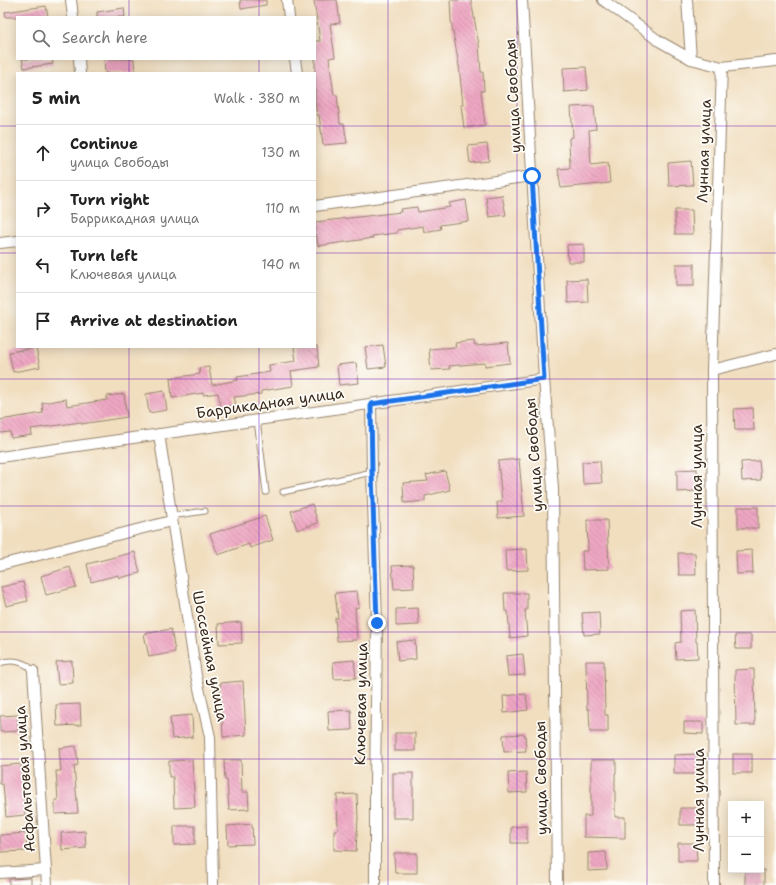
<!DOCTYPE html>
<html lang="en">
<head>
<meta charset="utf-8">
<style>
  body { margin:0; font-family:"Shantell Sans",sans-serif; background:#f6f6f6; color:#222 }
  .controls { position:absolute; right:12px; bottom:12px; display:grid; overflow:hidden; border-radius:0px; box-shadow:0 2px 10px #0003 }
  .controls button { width:36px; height:36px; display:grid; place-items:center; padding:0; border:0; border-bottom:1px solid #e0e0e0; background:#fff; color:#222; font:20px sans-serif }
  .stop { position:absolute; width:12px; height:12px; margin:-9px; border:3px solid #1a73e8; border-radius:50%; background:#fff }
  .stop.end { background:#1a73e8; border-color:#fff; box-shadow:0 1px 4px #0008 }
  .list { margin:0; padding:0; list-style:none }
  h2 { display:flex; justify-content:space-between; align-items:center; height:52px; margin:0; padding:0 16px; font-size:17px }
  h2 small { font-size:13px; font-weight:400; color:#767676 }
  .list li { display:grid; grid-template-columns:26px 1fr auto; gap:12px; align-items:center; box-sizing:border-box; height:56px; padding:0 16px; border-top:1px solid #e0e0e0 }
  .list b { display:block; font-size:15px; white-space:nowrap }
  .list p { margin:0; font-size:13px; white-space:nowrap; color:#767676 }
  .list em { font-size:13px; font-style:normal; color:#767676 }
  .icon { flex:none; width:22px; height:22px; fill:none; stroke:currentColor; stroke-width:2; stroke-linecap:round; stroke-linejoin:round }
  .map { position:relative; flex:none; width:776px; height:885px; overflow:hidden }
  .search { position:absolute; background:#fff; box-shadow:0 2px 10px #0003; left:16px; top:16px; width:300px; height:44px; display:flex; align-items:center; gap:10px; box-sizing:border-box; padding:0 14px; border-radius:0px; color:#767676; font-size:15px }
  .panel { position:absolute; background:#fff; box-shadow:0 2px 10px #0003; left:16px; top:72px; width:300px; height:276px; border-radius:0px }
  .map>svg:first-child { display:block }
</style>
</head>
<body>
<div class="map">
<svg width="776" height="885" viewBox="0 0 776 885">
  <defs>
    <pattern id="building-back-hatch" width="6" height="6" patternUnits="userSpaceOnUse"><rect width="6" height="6" fill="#efa7c3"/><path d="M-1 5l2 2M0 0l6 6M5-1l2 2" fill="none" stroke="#c3889e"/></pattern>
  </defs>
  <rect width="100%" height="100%" fill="#fdfcf7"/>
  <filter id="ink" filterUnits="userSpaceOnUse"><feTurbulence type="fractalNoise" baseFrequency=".025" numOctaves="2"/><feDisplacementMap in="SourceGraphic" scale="8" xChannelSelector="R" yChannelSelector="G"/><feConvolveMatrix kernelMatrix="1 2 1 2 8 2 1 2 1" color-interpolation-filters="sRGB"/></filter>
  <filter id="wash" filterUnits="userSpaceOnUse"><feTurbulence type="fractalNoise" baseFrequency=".012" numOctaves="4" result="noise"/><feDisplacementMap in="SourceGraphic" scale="16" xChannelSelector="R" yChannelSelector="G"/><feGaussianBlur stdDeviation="0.9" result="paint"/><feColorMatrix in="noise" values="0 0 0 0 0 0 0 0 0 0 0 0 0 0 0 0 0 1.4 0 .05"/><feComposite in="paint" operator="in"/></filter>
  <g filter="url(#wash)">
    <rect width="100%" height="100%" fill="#f1debf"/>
    <g id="blocks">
      <g fill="url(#building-back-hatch)">
        <path d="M240,0H266V5L241,9Z"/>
        <path d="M314,0H337L340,23L330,24L335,57L329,58L334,95H337L340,124H344L347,143L323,145L319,115H317L315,103V41H320Z"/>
        <path d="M450,0H471L479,45L481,72H483L484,91H481L485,125L464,128L461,105H463L459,66L451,20Z"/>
        <path d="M46,6L48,17H6L5,12Z"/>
        <path d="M124,8L125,17H97V12Z"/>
        <path d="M22,59H52L53,64L24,68Z"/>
        <path d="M104,59H134L135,73H105Z"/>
        <path d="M586,67L588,90L564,92L563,68Z"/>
        <path d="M594,106L596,129L589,130L591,165L608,163L610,183L561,188L558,169L570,168L569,138L573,137L571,107Z"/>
        <path d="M487,144L489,161L470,163L468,146Z"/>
        <path d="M691,161L693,185L669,186L668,163Z"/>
        <path d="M502,195L506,215L489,217L486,197Z"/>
        <path d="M466,200L469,221L440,225L441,229L424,232L423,226L397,230V233L372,236L373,238L318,246L315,222L401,212L400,209L417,207L418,212L450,207L449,203Z"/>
        <path d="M675,210H692L693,234H675Z"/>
        <path d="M584,244V262H568L567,245Z"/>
        <rect x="676" y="264" width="18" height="22"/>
        <path d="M587,279L588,302L568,303L567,280Z"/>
        <path d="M474,341L475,346L508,343L510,363L485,366V363L449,366L450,369L431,370L429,349L456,347L455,343Z"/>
        <path d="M383,345L386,367L368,369L365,347Z"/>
        <path d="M294,347H317L319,367L291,371L293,386L261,391V394L234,397L236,405L221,407L218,393L203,395V393L172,398L170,378L200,374L199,368L209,367L212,385L238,380L237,377L270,372L269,365L296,361Z"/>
        <path d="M36,348L40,367L13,372L9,352Z"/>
        <path d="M356,363L359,383L339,385L337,365Z"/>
        <path d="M164,391L167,410L149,413L146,394Z"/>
        <path d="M124,394L127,417L81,424V422L31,429L32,435L11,438L10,432L0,433V420L43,413L42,403L66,399L67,406L107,400V396Z"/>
        <path d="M753,408L754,430H735L734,409Z"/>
        <path d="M519,459L524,516L498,518L497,502H502L498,461Z"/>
        <path d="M600,461L602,483L583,484L582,462Z"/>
        <path d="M759,461L761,480L742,481L741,462Z"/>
        <path d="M697,469L698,491L677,492V470Z"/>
        <path d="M445,471L450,490L425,496V501L404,503L403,483L428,481L426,475Z"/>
        <path d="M312,504L318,523L297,530L291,511Z"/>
        <rect x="738" y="507" width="20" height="21"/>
        <path d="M265,516L273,540L250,548L249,544L218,555L210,534Z"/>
        <path d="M587,520H607L609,569L583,570L582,551H588Z"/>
        <path d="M527,549L528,570L506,571L505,550Z"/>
        <path d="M752,550L753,573L737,574L736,551Z"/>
        <path d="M135,552L140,573L119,578L118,575L91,582L87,564Z"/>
        <path d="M678,553H695L696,575H679Z"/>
        <path d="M413,565L414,588L394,589L392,566Z"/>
        <path d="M70,567L76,587L46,595L41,576Z"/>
        <path d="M23,582L28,601L6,606L1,587Z"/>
        <path d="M357,591L359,607L355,608L357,640L337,641L335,618H338L335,593Z"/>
        <path d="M504,593H527V610H525L527,636L510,638L508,611H505Z"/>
        <path d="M418,608L419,625L396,626V609Z"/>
        <path d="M695,610L696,642H697L698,658L676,659L675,643L681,642L680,611Z"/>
        <path d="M599,612L600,634L584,635L582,613Z"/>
        <path d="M241,622L242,643L219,644L218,624Z"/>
        <path d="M171,629L175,652L149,657L144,634Z"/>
        <path d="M735,635H751V649H736Z"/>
        <path d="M415,640L416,659L398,661L396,642Z"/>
        <path d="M523,654L525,675L508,676L506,656Z"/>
        <path d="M354,660L356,678L334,679L333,662Z"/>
        <path d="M72,661L73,683L58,684L56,662Z"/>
        <path d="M586,661H604L605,715H608V732H590L589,709H587Z"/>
        <path d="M754,669L755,725H736L735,670Z"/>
        <path d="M243,681L246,735L223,737L220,683Z"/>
        <path d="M526,694L528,710L504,713L503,696Z"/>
        <path d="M80,704L81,725L57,726L56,705Z"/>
        <path d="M351,710L352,730L329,731L328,711Z"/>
        <path d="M18,715V731L0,732V716Z"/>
        <path d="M192,715L193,737L172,739L170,717Z"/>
        <path d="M684,722H703V734L684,733Z"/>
        <rect x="395" y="733" width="20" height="18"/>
        <path d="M525,734L526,751L504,752L503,735Z"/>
        <path d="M76,746L78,765L74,766L78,813L55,814V800H58L56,771H61L59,748Z"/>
        <path d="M697,754L698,774H674V755Z"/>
        <rect x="733" y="754" width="19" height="19"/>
        <path d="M192,760L195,807L174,808L173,777H169V761Z"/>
        <path d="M224,760H241L242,792H248L249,809L229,810L227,780H225Z"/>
        <path d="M591,760H616V773H615V817H625V838L584,837V816H591Z"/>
        <path d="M21,764L25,815L6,817L3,784H0V766Z"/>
        <path d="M526,772L527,792L509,793L508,773Z"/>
        <rect x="393" y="773" width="20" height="45"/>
        <path d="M357,794L358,818L356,851L334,850V830H338L337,795Z"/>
        <path d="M680,808H699L700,825H680Z"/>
        <path d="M252,824L253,844L228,845L227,826Z"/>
        <path d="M174,826H195V844L174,845Z"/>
        <path d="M527,826V843H511V827Z"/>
        <path d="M85,831L86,848L62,850L61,833Z"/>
        <path d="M26,833L27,851L0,852V835Z"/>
        <path d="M678,843H696L697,861H678Z"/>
        <path d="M606,852L607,870L588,871V853Z"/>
        <path d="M394,853H417V873H395Z"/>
        <rect x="745" y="870" width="19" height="15"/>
        <path d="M31,878V885H9V879Z"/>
      </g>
    </g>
  </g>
  <g filter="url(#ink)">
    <use href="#blocks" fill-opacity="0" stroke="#96846e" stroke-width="1"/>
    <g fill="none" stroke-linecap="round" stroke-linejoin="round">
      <defs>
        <g id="service">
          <path d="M257,420L266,492"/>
          <path d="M283,492L372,472"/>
          <path d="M171,516L205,511"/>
          <path d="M0,663C12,659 25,661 33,671"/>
        </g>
        <g id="minor">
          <path d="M71,0L73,17"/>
          <path d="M287,0L289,17"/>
          <path d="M522,0L544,379L553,488L557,885"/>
          <path d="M603,0L659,41L691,59L722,67L776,61"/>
          <path d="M687,0L691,59"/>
          <path d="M79,59L80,73"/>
          <path d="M295,59L297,73"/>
          <path d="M315,206L532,176"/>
          <path d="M0,243L17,241"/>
          <path d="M712,370L776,354"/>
          <path d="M371,404L372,472L377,623L375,789V885"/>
          <path d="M159,434L196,675L210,737L213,885"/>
          <path d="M0,457L544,379"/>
          <path d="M0,565L171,521"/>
          <path d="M33,671L47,885"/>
          <path d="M0,873L46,870"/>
          <path d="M714,885L712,370L722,67"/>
        </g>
      </defs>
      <use href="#service" stroke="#96846e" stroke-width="7"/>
      <use href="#minor" stroke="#96846e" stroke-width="12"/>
      <use href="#service" stroke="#fff" stroke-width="5"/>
      <use href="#minor" stroke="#fff" stroke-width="10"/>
    </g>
  </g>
  <g fill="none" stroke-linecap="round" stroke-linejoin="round" filter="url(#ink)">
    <path stroke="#1a73e8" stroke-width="5" d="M377,623L372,472L371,404L544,379L532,176"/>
  </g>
  <path fill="none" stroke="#7b2cbf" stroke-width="1" stroke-opacity="0.55" d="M129,0V17M259,0V17M388,0V885M517,0V885M647,0V885M129,59V73M259,59V73M0,126H17M315,126H776M0,253H17M315,253H776M129,347V885M259,347V885M0,379H776M0,506H776M0,632H776M0,759H776"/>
  <g text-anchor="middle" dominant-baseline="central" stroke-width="3.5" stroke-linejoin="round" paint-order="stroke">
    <g font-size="15" fill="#3b2a1e" stroke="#fdfcf7">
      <text transform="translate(513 96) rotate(-93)">улица Свободы</text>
      <text transform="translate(704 151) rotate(-88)">Лунная улица</text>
      <text transform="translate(270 403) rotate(-8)">Баррикадная улица</text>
      <text transform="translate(534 455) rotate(-94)">улица Свободы</text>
      <text transform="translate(697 476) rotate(-90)">Лунная улица</text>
      <text transform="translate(210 656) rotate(79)">Шоссейная улица</text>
      <text transform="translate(361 704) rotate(-89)">Ключевая улица</text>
      <text transform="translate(541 778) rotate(-91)">улица Свободы</text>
      <text transform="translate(25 779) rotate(-94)">Асфальтовая улица</text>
      <text transform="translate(699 800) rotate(-90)">Лунная улица</text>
    </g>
  </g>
</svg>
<div class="controls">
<button>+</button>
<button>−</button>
</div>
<div class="stop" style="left:532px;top:176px"></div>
<div class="stop end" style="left:377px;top:623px"></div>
<div class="search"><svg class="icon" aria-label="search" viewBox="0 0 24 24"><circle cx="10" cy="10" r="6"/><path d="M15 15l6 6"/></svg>Search here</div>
<section class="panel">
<h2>5 min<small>Walk · 380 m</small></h2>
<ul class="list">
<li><svg class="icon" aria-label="ahead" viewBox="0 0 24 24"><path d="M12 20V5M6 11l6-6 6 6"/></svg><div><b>Continue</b><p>улица Свободы</p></div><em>130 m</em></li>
<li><svg class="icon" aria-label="right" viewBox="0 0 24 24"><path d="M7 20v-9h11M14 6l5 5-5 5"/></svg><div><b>Turn right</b><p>Баррикадная улица</p></div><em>110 m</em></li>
<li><svg class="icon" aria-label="left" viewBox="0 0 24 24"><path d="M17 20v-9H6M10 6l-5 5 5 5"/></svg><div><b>Turn left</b><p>Ключевая улица</p></div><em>140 m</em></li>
<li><svg class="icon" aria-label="arrive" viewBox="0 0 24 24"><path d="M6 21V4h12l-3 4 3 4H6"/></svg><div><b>Arrive at destination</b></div></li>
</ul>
</section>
</div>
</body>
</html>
